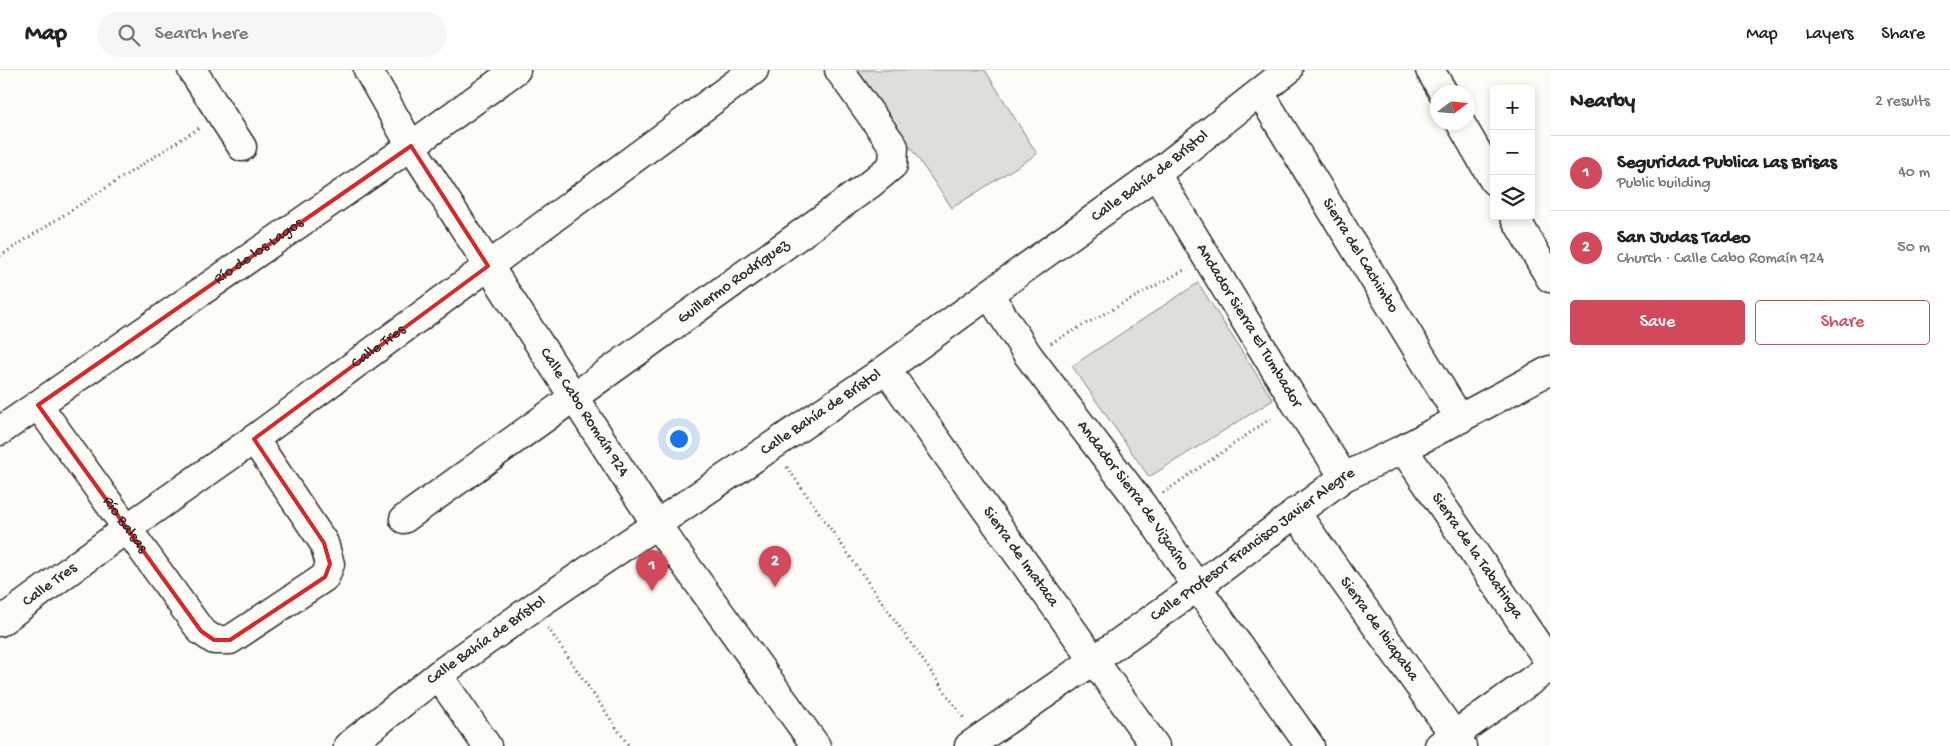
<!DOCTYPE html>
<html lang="en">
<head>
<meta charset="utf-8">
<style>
  body { margin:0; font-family:"Gochi Hand",sans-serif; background:#f6f6f6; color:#222 }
  .controls { position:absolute; right:15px; top:15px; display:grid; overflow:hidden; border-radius:5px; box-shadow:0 2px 8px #0003 }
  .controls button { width:45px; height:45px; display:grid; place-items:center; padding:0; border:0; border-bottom:1px solid #e0e0e0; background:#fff; color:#222; font:25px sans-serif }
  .compass { position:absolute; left:1430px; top:15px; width:45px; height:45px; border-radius:50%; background:#fff; box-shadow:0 2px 8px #0003; rotate:74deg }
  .you { position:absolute; left:678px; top:368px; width:18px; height:18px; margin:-12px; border:4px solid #fff; border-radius:50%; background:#1a73e8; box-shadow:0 0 0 8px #1a73e833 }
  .badge { display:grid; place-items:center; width:32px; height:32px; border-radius:50%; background:#d1495b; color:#fff; font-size:16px; font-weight:700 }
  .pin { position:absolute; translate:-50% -41px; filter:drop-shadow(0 1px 2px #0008) }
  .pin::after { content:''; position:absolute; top:26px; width:18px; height:15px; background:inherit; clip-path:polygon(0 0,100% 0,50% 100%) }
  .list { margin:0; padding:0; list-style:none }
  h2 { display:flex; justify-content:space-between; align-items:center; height:65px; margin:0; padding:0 20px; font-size:21px }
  h2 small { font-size:16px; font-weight:400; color:#767676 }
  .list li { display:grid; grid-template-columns:32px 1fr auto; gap:15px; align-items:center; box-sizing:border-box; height:75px; padding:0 20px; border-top:1px solid #e0e0e0 }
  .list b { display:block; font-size:19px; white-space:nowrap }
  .list p { margin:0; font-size:16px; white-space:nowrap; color:#767676 }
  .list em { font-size:16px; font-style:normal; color:#767676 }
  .actions { display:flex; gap:10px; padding:15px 20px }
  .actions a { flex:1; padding:11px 0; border:1px solid #d1495b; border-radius:5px; text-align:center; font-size:18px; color:#d1495b }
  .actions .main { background:#d1495b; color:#fff }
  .icon { flex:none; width:28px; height:28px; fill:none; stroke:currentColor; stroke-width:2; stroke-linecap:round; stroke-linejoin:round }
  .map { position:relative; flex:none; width:1550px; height:676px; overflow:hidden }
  header { display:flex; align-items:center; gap:30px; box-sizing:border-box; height:70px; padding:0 25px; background:#fff; border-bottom:1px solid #e0e0e0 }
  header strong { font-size:24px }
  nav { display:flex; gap:28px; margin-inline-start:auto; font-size:18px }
  .search { width:350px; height:45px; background:#f6f6f6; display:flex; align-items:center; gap:12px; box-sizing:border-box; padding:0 18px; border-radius:28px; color:#767676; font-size:19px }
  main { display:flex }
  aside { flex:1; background:#fff }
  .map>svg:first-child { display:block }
</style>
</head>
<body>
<header>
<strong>Map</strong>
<div class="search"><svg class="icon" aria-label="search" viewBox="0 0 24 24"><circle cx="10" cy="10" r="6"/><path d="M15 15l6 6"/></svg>Search here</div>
<nav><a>Map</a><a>Layers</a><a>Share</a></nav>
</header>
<main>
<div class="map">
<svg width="1550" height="676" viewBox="0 0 1550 676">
  <rect width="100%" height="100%" fill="#fdfcf7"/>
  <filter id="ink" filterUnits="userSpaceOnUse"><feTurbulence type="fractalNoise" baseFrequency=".02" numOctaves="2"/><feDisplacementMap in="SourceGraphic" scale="10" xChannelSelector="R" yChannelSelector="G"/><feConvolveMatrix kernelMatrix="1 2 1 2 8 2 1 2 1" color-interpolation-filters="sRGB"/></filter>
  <g filter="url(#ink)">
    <g fill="#dfdeda" stroke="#858482">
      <path d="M857,0H985L1037,84L952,138Z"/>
      <path d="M1198,213L1273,330L1149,407L1072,296Z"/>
    </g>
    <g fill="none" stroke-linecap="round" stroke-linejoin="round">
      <defs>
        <g id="minor">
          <path d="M192,0L242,77"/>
          <path id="s1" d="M368,0L411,76L656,454L816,676"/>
          <path id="s2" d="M1260,23L1460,349"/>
          <path id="s3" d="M1156,104L1295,332L1344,407"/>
          <path id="s4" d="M989,224L1028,285L1143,436L1197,517L1310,676"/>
          <path id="s5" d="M886,299L1155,676"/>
          <path id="s6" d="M38,335L201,561L214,570H230L325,507L330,494L324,473L254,369"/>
          <path id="s7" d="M0,361L411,76L516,0"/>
          <path id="s8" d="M1403,379L1550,593"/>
          <path id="s9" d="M1295,442L1462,676"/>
          <path id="s10" d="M404,449L869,115L893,95L894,77L839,0"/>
          <path id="s11" d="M0,552L126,459L254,369L754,0"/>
          <path d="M438,605L487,676"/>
          <path id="s12" d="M348,676L438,605L534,537L886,299L989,224L1156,104L1288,0"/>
          <path id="s13" d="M969,676L1093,591L1197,517L1344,407L1403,379L1550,300"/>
          <path d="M1439,676L1550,597"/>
        </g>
        <g id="major">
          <path d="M1430,0L1443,22"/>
          <path d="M1460,52L1494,111"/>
          <path d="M1514,146L1550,208"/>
        </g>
      </defs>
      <use href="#minor" stroke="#2b2b2b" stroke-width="31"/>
      <use href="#major" stroke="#2b2b2b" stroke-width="31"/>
      <g stroke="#2b2b2b" stroke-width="3" stroke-dasharray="1 4" stroke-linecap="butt">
        <path d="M0,186L199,58"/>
        <path d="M1051,273L1186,199"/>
        <path d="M787,397L965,650"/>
        <path d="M1163,423L1273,347"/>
        <path d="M548,558L629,676"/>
      </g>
      <use href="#minor" stroke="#fdfcf7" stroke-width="28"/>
      <use href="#major" stroke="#fdfcf7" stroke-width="28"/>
    </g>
  </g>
  <path fill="none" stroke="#d62828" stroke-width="4" stroke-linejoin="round" d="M411,76L488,196L254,369L324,473L330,494L325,507L230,570H214L201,561L38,335Z"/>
  <g text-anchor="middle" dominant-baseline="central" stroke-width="5" stroke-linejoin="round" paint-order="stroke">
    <g font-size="16" fill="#2b2b2b" stroke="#fdfcf7">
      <text stroke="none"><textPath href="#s12" startOffset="984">Calle Bahía de Brístol</textPath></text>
      <text stroke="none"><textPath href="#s7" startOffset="315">Río de los Lagos</textPath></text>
      <text stroke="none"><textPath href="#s2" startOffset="191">Sierra del Cachimbo</textPath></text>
      <text stroke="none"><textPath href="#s10" startOffset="406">Guillermo Rodríguez</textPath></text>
      <text stroke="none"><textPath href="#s3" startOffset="178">Andador Sierra El Tumbador</textPath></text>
      <text stroke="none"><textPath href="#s11" startOffset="468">Calle Tres</textPath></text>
      <text stroke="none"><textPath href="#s1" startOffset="405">Calle Cabo Romaín 924</textPath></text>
      <text stroke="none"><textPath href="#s12" startOffset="579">Calle Bahía de Brístol</textPath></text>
      <text stroke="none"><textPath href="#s4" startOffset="248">Andador Sierra de Vizcaíno</textPath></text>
      <text stroke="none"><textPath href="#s6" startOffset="148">Río Balsas</textPath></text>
      <text stroke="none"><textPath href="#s13" startOffset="348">Calle Profesor Francisco Javier Alegre</textPath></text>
      <text stroke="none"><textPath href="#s8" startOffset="130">Sierra de la Tabatinga</textPath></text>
      <text stroke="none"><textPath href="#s5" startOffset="231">Sierra de Imataca</textPath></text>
      <text stroke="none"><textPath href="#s11" startOffset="62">Calle Tres</textPath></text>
      <text stroke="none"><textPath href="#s9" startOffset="144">Sierra de Ibiapaba</textPath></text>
      <text stroke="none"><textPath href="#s12" startOffset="174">Calle Bahía de Brístol</textPath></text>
    </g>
  </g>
</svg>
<div class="controls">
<button>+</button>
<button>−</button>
<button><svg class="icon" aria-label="layers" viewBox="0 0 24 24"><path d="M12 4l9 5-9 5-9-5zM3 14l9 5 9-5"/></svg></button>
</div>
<svg class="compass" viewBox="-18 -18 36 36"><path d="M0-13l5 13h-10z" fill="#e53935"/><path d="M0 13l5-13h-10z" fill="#767676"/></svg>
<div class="you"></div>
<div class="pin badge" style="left:652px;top:521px">1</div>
<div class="pin badge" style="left:775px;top:517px">2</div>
</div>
<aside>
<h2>Nearby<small>2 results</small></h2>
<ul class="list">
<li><span class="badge">1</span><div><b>Seguridad Publica Las Brisas</b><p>Public building</p></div><em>40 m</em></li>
<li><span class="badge">2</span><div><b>San Judas Tadeo</b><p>Church · Calle Cabo Romaín 924</p></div><em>50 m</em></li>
</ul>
<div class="actions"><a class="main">Save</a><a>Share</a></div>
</aside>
</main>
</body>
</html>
